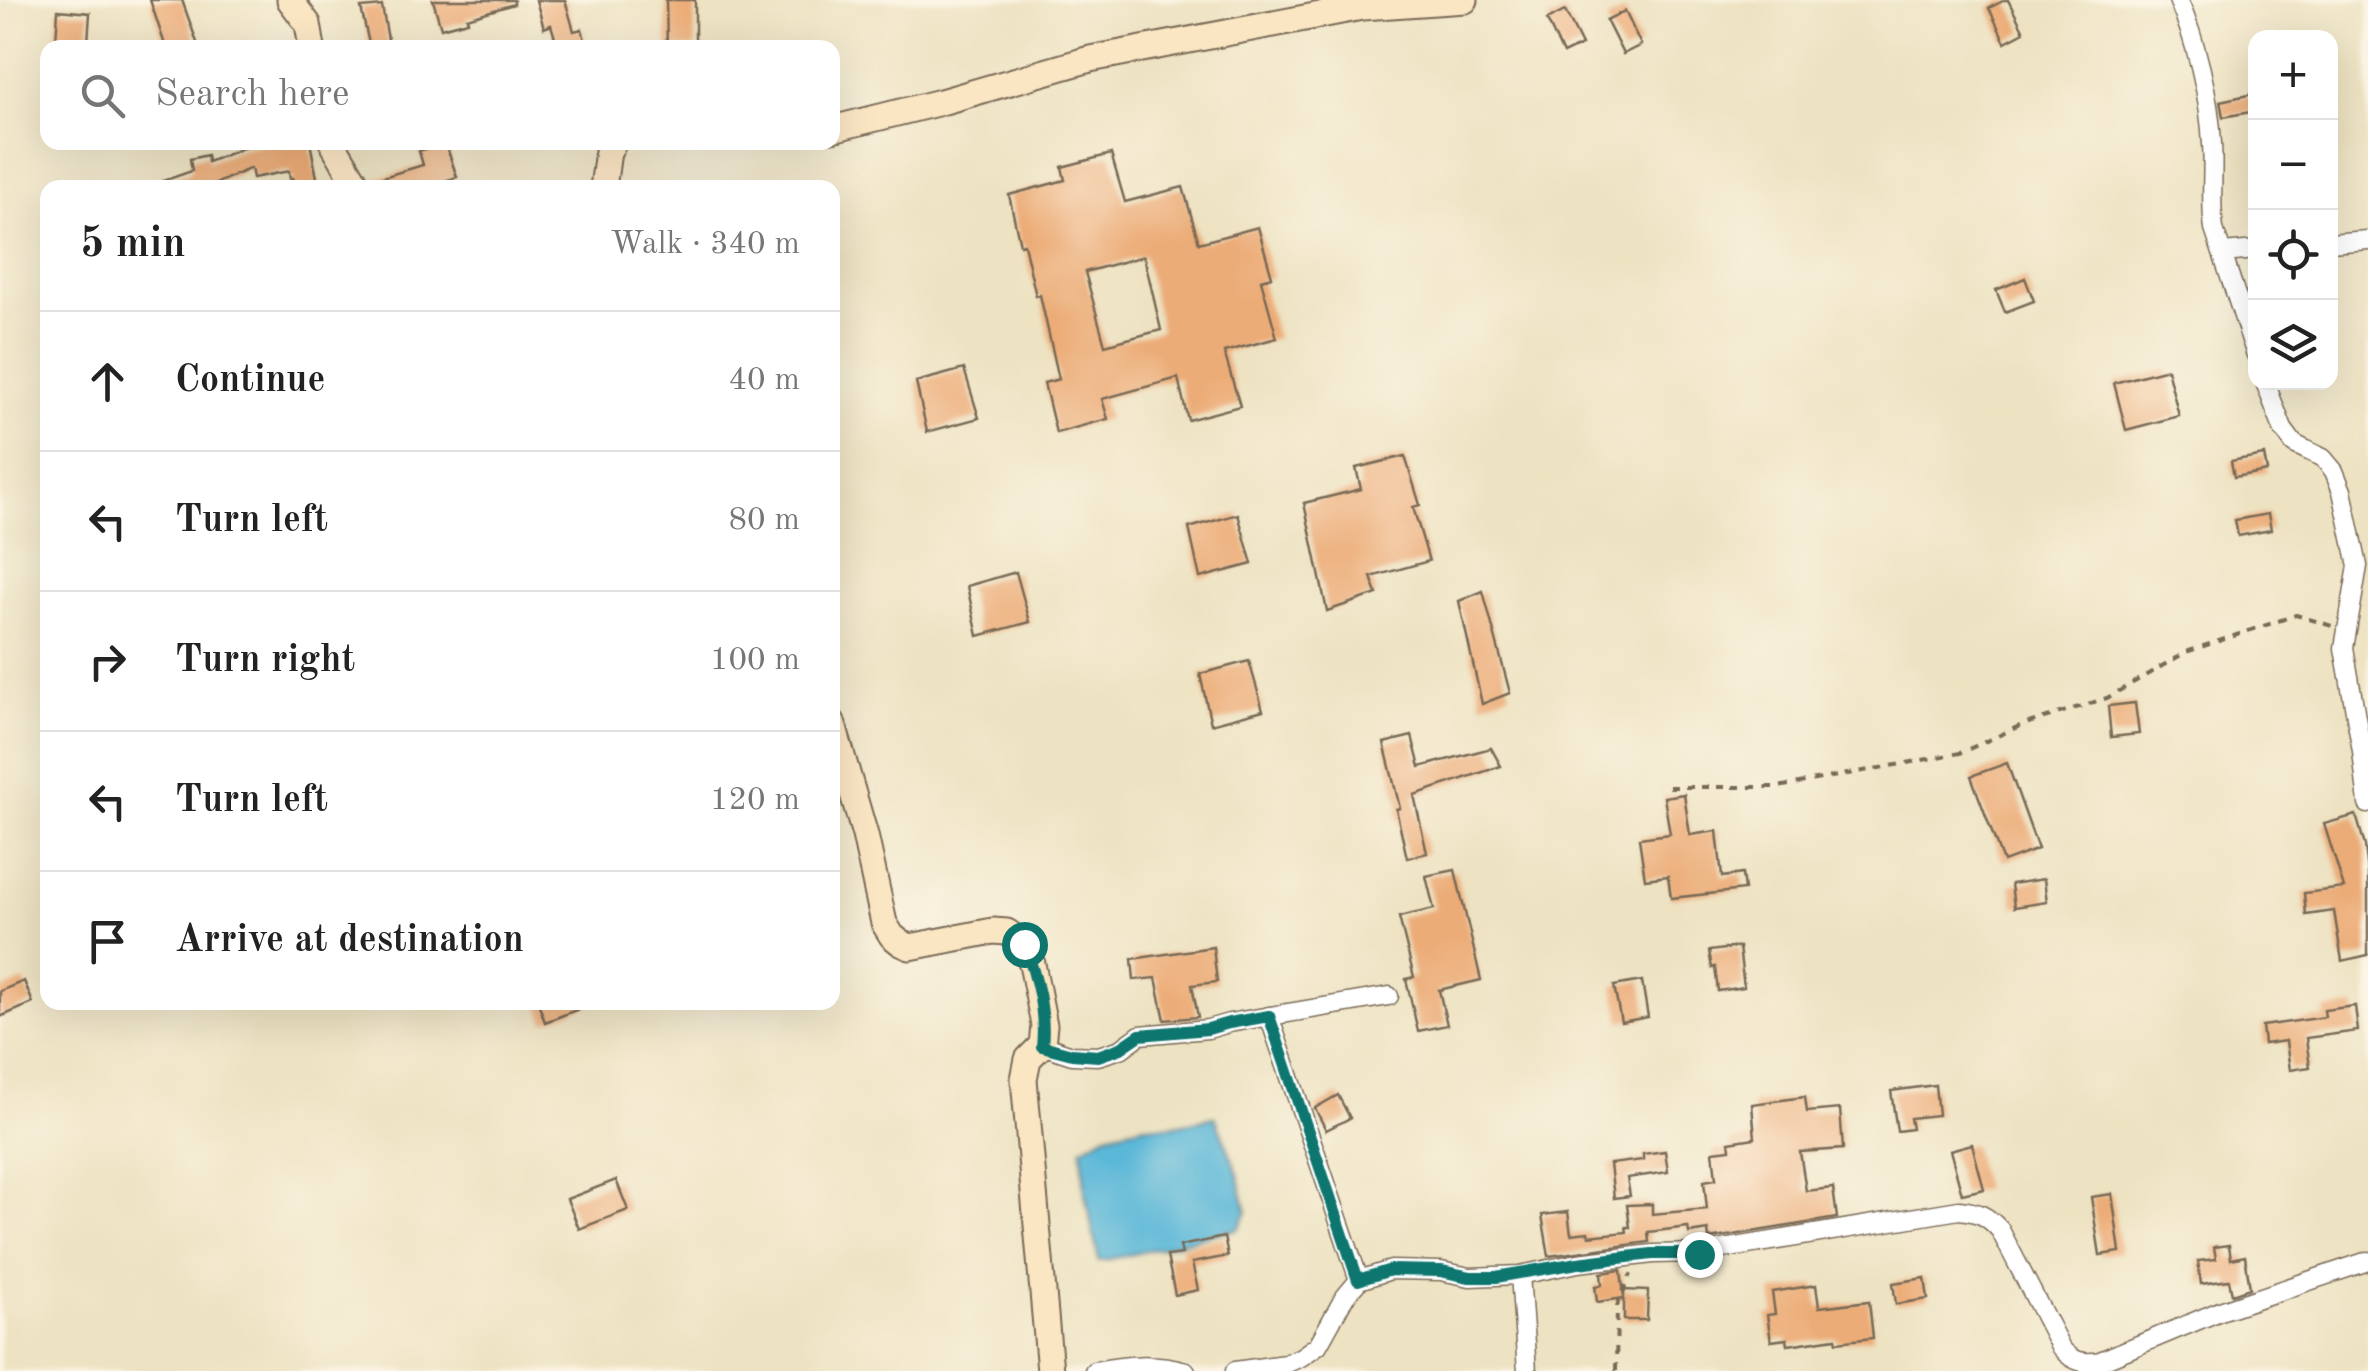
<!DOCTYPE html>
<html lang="en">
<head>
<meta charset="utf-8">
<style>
  body { margin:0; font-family:"Old Standard TT",serif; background:#f6f6f6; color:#222 }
  .controls { position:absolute; right:30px; top:30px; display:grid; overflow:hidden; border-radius:20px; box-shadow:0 10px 40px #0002 }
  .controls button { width:90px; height:90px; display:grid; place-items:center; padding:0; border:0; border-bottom:2px solid #e0e0e0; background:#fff; color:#222; font:50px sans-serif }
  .stop { position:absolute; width:30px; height:30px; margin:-22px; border:8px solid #0f766e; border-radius:50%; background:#fff }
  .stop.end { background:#0f766e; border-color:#fff; box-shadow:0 2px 10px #0008 }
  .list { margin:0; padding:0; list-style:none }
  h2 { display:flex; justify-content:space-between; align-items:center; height:130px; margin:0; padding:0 40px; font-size:42px }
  h2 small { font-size:32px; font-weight:400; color:#767676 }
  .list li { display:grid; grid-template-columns:65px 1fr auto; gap:30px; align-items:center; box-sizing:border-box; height:140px; padding:0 40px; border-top:2px solid #e0e0e0 }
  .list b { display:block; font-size:38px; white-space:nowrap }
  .list em { font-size:32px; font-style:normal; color:#767676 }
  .icon { flex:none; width:55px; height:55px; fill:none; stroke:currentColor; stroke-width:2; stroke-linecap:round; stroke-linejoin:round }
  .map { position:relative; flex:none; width:2368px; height:1371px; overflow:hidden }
  .search { position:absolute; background:#fff; box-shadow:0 10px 40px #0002; left:40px; top:40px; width:800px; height:110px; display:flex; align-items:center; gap:25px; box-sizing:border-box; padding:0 35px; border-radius:20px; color:#767676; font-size:38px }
  .panel { position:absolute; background:#fff; box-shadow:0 10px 40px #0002; left:40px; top:180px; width:800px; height:830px; border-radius:20px }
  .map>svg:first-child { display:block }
</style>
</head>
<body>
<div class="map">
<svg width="2368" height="1371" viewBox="0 0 2368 1371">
  <rect width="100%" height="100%" fill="#fcf5e5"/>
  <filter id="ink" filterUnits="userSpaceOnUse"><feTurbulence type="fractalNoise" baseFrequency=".01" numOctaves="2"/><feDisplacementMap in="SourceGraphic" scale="20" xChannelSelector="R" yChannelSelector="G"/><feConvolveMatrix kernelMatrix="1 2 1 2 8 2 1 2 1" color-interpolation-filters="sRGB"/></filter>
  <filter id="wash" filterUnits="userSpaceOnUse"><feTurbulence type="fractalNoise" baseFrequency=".0048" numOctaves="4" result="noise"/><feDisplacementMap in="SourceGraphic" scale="40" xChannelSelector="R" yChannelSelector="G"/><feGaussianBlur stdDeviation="2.25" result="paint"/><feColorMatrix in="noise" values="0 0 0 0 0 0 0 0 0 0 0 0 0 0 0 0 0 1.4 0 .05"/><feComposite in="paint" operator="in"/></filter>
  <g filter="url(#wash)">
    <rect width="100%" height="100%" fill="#ede2c1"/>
    <path fill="#5ab7d8" stroke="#4a707b" stroke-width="2.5" d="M1215,1117L1237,1171L1247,1212L1238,1229C1191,1238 1146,1253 1099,1261L1085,1193L1082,1148L1107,1134L1146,1125L1170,1126Z"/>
    <g id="blocks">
      <g fill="#ecac77" fill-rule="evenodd">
        <path d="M150,0H182L199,48H166Z"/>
        <path d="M433,0H514V4L467,18L468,21L441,28Z"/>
        <path d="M536,0H565L574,31L582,29L587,48H558L551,25L544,28Z"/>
        <path d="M666,0H695V48H667Z"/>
        <path d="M2005,0H2008L2024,32L2005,42L1989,8Z"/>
        <path d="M382,6L389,45L370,48L361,8Z"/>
        <path d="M58,10L90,13L88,43L56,41Z"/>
        <path d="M1565,11L1582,45L1563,54L1547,20Z"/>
        <path d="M1625,11L1641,45L1623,54L1606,20Z"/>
        <path d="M2253,94L2256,111L2223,117L2220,101Z"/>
        <path d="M271,142H310L319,188H293V178L290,179L289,171L253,178L251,168L206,188H152L151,185L192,171L190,159L207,155L208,162L243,148Z"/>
        <path d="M445,142L457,177L422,188H375L373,180L423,165L419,151Z"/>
        <path d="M1111,154L1125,202L1183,187L1199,243L1258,227L1272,277L1261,280L1277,338L1224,352L1240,406L1188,420L1178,378L1102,399L1108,419L1056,433L1044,383L1059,379L1040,295L1036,296L1024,244L1020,245L1009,195L1065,180L1062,167ZM1144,256L1161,330L1105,345L1085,272Z"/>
        <path d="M2025,278L2034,301L2005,312L1996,290Z"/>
        <path d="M964,369L979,418L927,432L916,382Z"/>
        <path d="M2167,369L2179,416L2126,430L2114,383Z"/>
        <path d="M2264,455L2267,471L2234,477L2231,461Z"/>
        <path d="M1405,456L1420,505L1413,507L1429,561L1371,577L1377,594L1327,611L1304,503L1361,489L1356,468Z"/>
        <path d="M1238,514L1252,564L1200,578L1189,528Z"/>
        <path d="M2268,514L2271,530L2238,536L2235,520Z"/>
        <path d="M1016,572L1030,622L978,636L967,586Z"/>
        <path d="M1483,591L1510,693L1482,704L1459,601Z"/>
        <path d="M1249,661L1263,710L1211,724L1200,674Z"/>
        <path d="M2135,703L2139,734L2111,737L2108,706Z"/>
        <path d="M1412,736L1420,767L1491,748L1501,766L1414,795L1427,853L1407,858L1396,809L1400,808L1384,743Z"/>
        <path d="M2007,763L2038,849L2003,862L1971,776Z"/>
        <path d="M1684,794L1690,835L1717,831L1722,877L1742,874L1744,890L1671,898L1668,876L1645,879L1639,838L1670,834L1664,797Z"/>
        <path d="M2356,815L2365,846L2368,873V955L2342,961L2334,911L2306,915L2304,893L2344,888L2324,824Z"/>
        <path d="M1455,870L1481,980L1439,990L1447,1025L1418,1031L1406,979L1414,977L1399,917L1434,909L1426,876Z"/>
        <path d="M2044,879L2047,902L2014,907L2011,884Z"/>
        <path d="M1213,947L1217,982L1192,985L1198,1017L1165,1020L1156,978L1134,980L1132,959Z"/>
        <path d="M1739,947L1744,987L1718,991L1715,967L1712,968L1709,951Z"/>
        <path d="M24,981L33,1003L0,1017V991Z"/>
        <path d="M1642,981L1648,1017L1621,1022L1614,986Z"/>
        <path d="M538,1002H592V1004L545,1022Z"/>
        <path d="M2355,1006L2358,1031L2306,1038L2310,1067L2290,1070L2286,1041L2264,1044L2262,1026L2325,1017L2324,1010Z"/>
        <path d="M1935,1085L1938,1115L1910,1118L1912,1129L1897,1131L1891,1091Z"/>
        <path d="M1338,1095L1350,1118L1326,1130L1315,1108Z"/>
        <path d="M1805,1097L1807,1112L1840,1109L1843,1149L1800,1152L1806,1191L1833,1188L1837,1218L1709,1239L1708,1230L1689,1233L1688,1227L1648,1232L1649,1242L1549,1256L1542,1215L1568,1212L1571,1234L1588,1232L1589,1236L1627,1232L1626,1227H1630L1627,1205L1652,1204V1214L1707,1209L1704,1181L1716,1179L1713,1151L1730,1149L1729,1142L1755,1138L1752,1104Z"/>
        <path d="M1972,1144L1984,1189L1962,1194L1950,1150Z"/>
        <path d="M1665,1151L1668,1172L1627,1178L1630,1196L1614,1198L1610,1164L1643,1160V1154Z"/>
        <path d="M616,1180L628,1210L579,1229L567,1199Z"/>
        <path d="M2112,1194L2120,1252L2100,1255L2091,1197Z"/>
        <path d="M1224,1237L1228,1256L1192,1263L1198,1290L1175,1295L1167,1256L1182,1254L1180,1246Z"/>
        <path d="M2229,1245L2231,1259L2245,1256L2250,1288L2232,1294L2229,1280L2201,1284L2198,1261L2216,1259L2214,1247Z"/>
        <path d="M1621,1270L1624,1297V1290L1648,1291L1647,1320H1624V1298L1597,1302L1595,1286L1602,1285L1601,1273Z"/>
        <path d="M1925,1278L1928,1299L1896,1304L1893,1283Z"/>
        <path d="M1816,1285L1819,1307L1869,1301L1873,1338L1837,1342L1836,1338L1788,1345L1787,1339L1771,1341L1767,1315L1775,1314L1772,1292Z"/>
      </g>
    </g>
  </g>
  <g filter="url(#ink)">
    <use href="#blocks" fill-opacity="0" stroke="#796a57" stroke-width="2.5"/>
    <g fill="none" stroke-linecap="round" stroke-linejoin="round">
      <defs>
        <g id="street">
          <path d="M2178,0C2196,40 2210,99 2212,144C2214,172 2210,201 2214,229L2256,355"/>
          <path d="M2330,243L2368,240"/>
          <path d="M2223,253L2256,250"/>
          <path d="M2265,382L2283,429L2294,444L2323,458L2334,471L2342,491L2358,566L2344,648L2362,751L2368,804"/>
          <path d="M1269,1016L1359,1280"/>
          <path d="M1042,1045L1072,1055L1098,1056L1121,1049L1140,1035L1208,1029L1229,1023L1389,996"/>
          <path d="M1520,1275L1527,1371"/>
          <path d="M1094,1371C1125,1365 1155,1362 1186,1371"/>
          <path d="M1235,1371L1285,1364L1301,1357L1318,1345L1344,1298L1359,1280L1391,1270L1441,1271L1470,1277L1520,1275L1578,1263L1653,1254L1699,1253L1959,1210C1978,1212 1987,1215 2000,1230L2061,1348C2073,1362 2083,1364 2100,1361L2220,1311L2368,1261"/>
        </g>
        <g id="secondary">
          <path d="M290,0L308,24L312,48"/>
          <path d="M832,129L941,102L1090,59L1362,7L1465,0"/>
          <path d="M332,142L359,188"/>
          <path d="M603,188L608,151L614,142"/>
          <path d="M832,722L865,835L884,923L892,936L901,943L910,947L993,931L1007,932L1024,944L1032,964L1044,1025L1042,1045L1028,1059L1024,1079L1050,1371"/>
        </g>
      </defs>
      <use href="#street" stroke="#796a57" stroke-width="21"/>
      <use href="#secondary" stroke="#796a57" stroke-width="29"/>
      <g stroke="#796a57" stroke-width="4" stroke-dasharray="8 8" stroke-linecap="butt">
        <path d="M1669,787H1778L1960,753L2022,725L2107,698L2186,652L2296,615L2332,626"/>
        <path d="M1616,1371L1617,1306L1631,1274"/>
      </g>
      <use href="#street" stroke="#fff" stroke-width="18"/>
      <use href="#secondary" stroke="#fbe6c4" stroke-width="25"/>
    </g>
  </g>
  <g fill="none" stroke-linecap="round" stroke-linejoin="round" filter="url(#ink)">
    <path stroke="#0f766e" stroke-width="12" d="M1024,944C1036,976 1046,1011 1042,1046L1072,1054L1098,1056L1121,1048L1140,1035L1208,1029L1229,1023L1269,1016L1358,1280L1391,1270L1441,1271L1470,1277H1496L1578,1263L1652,1254H1699"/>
  </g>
</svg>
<div class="controls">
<button>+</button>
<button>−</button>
<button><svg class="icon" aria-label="locate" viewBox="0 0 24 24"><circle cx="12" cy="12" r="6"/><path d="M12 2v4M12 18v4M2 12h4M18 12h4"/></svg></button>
<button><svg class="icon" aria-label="layers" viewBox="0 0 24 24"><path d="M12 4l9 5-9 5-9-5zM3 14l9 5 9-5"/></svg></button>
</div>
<div class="stop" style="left:1024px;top:944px"></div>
<div class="stop end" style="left:1699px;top:1254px"></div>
<div class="search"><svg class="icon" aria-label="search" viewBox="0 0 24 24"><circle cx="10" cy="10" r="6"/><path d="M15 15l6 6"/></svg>Search here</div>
<section class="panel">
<h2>5 min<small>Walk · 340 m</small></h2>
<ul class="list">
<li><svg class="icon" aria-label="ahead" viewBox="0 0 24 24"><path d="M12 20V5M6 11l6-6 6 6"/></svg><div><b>Continue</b></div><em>40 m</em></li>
<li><svg class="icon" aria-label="left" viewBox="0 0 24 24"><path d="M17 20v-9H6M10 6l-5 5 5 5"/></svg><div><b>Turn left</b></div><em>80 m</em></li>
<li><svg class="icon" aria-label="right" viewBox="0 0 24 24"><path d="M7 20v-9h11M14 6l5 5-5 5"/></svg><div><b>Turn right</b></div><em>100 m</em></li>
<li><svg class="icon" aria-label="left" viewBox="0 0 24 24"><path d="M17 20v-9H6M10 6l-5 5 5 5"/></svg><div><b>Turn left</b></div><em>120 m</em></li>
<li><svg class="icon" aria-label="arrive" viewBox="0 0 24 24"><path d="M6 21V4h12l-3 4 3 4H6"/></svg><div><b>Arrive at destination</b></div></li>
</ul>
</section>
</div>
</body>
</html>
